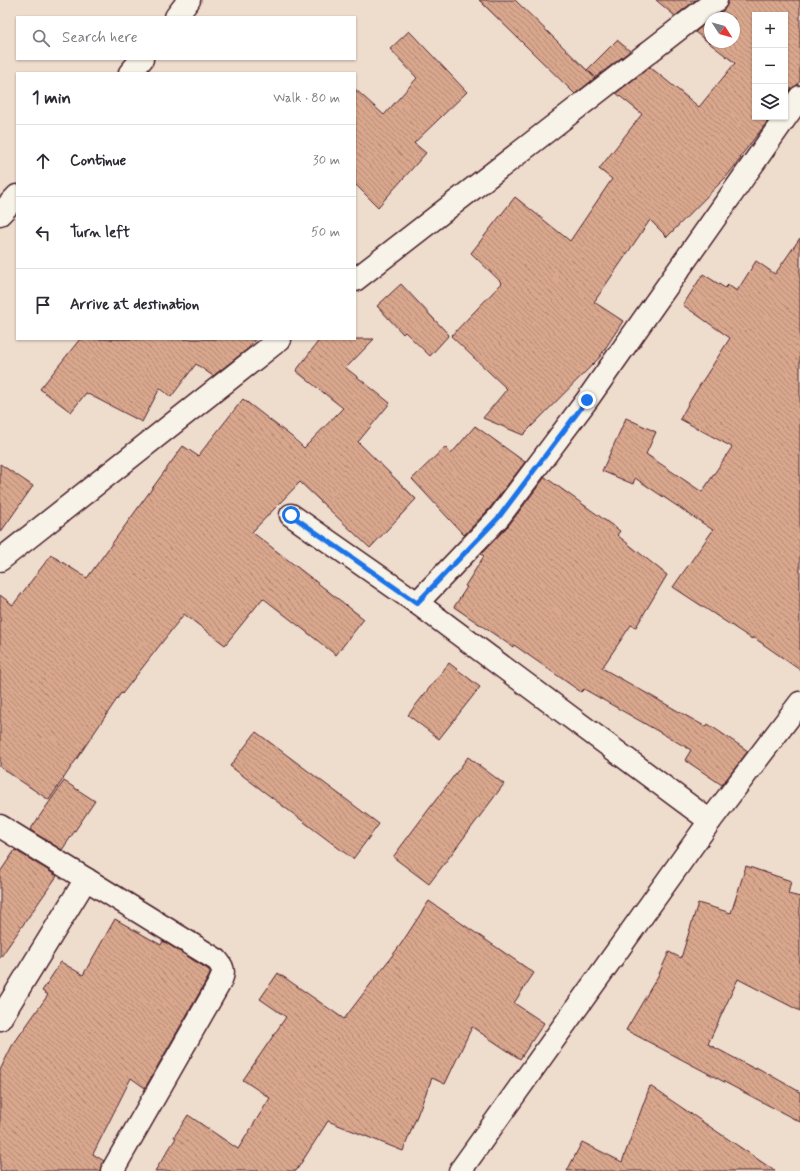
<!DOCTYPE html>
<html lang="en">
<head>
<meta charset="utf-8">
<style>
  body { margin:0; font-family:Mynerve,sans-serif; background:#f7f7f7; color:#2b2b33 }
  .controls { position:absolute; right:12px; top:12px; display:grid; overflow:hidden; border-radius:0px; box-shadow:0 1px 3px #0004 }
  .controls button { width:36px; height:36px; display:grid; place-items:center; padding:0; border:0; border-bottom:1px solid #e1e1e2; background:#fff; color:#2b2b33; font:20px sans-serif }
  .compass { position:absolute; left:704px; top:12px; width:36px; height:36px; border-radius:50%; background:#fff; box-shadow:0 1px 3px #0004; rotate:126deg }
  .stop { position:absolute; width:12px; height:12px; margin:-9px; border:3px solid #1a73e8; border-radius:50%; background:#fff }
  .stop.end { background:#1a73e8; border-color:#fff; box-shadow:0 1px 4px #0008 }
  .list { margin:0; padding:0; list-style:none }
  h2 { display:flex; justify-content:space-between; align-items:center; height:52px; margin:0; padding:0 16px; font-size:17px }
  h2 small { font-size:13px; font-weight:400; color:#7c7c81 }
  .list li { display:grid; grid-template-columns:26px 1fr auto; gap:12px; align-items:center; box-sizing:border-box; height:72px; padding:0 16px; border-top:1px solid #e1e1e2 }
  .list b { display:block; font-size:15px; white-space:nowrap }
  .list em { font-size:13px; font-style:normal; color:#7c7c81 }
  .icon { flex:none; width:22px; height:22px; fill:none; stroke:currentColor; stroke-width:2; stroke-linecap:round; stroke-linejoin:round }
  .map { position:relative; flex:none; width:800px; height:1171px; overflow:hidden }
  .search { position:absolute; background:#fff; box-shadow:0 1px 3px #0004; left:16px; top:16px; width:340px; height:44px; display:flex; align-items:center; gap:10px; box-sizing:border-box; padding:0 14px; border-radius:0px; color:#7c7c81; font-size:15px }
  .panel { position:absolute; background:#fff; box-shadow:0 1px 3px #0004; left:16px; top:72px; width:340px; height:268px; border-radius:0px }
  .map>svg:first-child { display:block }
</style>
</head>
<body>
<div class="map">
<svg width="800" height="1171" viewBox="0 0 800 1171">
  <defs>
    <pattern id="building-back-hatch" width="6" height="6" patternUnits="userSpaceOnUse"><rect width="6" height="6" fill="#d9a78d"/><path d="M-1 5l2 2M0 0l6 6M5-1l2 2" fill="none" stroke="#b28773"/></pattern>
  </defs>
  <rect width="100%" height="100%" fill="#eedccd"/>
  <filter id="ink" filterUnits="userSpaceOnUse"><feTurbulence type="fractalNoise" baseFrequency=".025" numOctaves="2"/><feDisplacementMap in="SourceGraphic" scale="8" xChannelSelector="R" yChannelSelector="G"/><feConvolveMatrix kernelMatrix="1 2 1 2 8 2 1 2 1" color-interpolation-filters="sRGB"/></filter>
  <g filter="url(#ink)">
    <g fill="url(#building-back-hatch)" stroke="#4a1f2b">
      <path d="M479,0H515L595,78L575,94Z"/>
      <path d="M656,0H696L675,16Z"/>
      <path d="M728,0H800V81L797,85L790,90L785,97V15H755V117H771L740,157L741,158L727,176L667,237L650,220L594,302L623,321L599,358L523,435L483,418L507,389L451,336L502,283L471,253L515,197L570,241L612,179L599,169L642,114L616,93L650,67L699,107L735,63L695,32L710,20V42H734V18H713L724,10L727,5Z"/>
      <path d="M409,31L467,92L414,143L426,153L378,207L355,184V89L384,115L417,78L390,49Z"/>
      <path d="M617,40L630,51L596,77L587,70Z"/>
      <path d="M800,238V670L753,637L752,639L673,587L713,530L635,478L633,484L602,471L626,418L656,432L646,454L702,492L732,447L680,419L691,399L730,338L683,305L703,274L725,288L728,285L737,291L756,261L775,274Z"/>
      <path d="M401,284L449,335L430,356L405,332L403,334L377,306Z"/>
      <path d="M80,339H255L249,348L213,376L196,364L171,397L160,388L142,422L86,393L71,412L40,389Z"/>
      <path d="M320,339H374L346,368L390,403L358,442L416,499L370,548L300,482L252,532L364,619L336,655L263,598L225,645L184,614L122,694L121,693L49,800L0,767V595L13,605L51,555L87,578L183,446L198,456L243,399L292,437L304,448L343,408L296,371Z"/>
      <path d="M475,426L525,462L489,509L464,535L412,479L445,447L451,454Z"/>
      <path d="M0,464L33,486L0,533Z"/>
      <path d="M545,477L620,531L617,535L667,575L636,627L631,625L602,668L706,727L708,724L748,751L722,785L685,760L691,750L584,689L581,692L514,645L513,647L454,607L467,587L465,586L484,556L481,554L509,525Z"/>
      <path d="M449,663L480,687L439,739L408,715Z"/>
      <path d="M256,732L379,824L353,859L230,766Z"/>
      <path d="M468,757L504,784L429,884L393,857Z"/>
      <path d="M64,781L95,801L62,850L30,830Z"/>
      <path d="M15,850L57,876L0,958V872Z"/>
      <path d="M746,866L791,881L788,894L800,897V1011L738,979L708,1044L755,1069L756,1067L800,1092V1122L626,1030L658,976L669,952L681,958L698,903L731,913Z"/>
      <path d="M429,901L534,973L514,1003L544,1023L520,1059L472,1027L445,1084L432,1078L403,1151L328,1121L296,1171H155L176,1138L174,1137L188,1115L238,1149L270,1098L243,1080L286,1017L260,999L278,973L344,1019L401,944Z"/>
      <path d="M115,919L161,945L163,941L209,970L210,972L209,976L145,1088L131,1078L93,1154L104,1161L100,1171H0V1070L12,1046L48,995L42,991L61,962L83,975Z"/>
      <path d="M650,1086L775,1171H567L582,1142L622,1162Z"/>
    </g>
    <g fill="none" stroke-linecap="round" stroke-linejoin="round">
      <defs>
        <g id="street">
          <path d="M176,17L189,0"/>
          <path d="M130,73L142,59"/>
          <path d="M0,214L17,196"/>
          <path d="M355,280L716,0"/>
          <path d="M291,515L417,603L710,821"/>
          <path d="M0,560L280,339"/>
          <path d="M417,603L499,517L587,400L800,97"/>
          <path d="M0,826L217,960C225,969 224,974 219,984L112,1171"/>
          <path d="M0,1019L86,879"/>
          <path d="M460,1171L710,821L800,703"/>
        </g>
      </defs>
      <use href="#street" stroke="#4a1f2b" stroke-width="25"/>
      <use href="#street" stroke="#f7f3e8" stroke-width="22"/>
    </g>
  </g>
  <g fill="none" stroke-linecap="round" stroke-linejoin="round" filter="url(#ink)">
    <path stroke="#1a73e8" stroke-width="5" d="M291,515L417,603L499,517L587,400"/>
  </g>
</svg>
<div class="controls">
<button>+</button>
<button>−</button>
<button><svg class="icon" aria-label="layers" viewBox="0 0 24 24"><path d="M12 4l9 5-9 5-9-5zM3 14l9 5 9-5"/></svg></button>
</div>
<svg class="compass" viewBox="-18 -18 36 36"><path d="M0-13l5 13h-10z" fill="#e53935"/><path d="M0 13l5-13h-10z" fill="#7c7c81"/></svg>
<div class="stop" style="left:291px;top:515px"></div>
<div class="stop end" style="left:587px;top:400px"></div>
<div class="search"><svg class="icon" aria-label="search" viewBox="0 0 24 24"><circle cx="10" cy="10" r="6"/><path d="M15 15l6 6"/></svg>Search here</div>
<section class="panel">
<h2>1 min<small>Walk · 80 m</small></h2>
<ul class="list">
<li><svg class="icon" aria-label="ahead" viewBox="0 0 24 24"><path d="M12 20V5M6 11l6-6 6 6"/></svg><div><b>Continue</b></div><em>30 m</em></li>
<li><svg class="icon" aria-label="left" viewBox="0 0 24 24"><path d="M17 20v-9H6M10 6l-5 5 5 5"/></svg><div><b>Turn left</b></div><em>50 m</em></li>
<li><svg class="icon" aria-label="arrive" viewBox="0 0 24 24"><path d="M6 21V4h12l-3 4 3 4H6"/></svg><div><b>Arrive at destination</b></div></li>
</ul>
</section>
</div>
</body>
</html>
